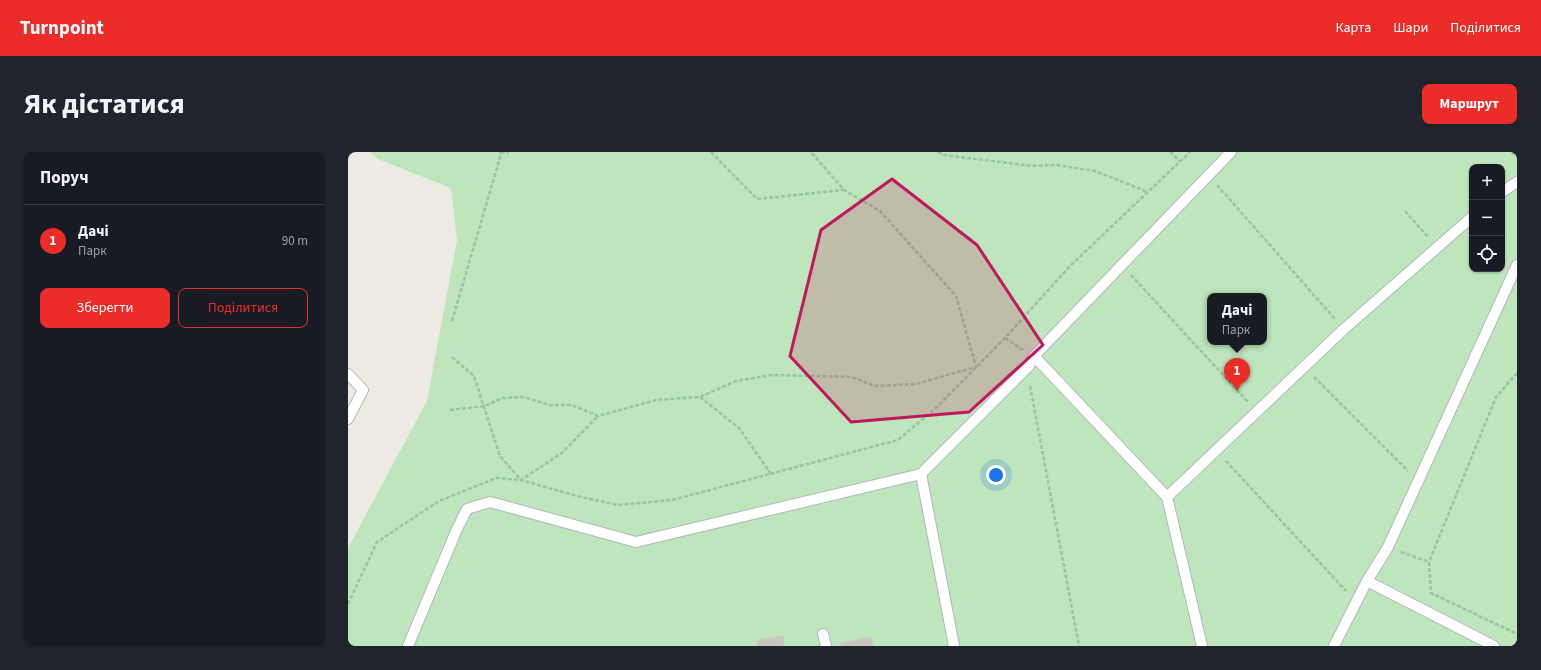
<!DOCTYPE html>
<html lang="uk">
<head>
<meta charset="utf-8">
<style>
  body { margin:0; font-family:"Source Sans 3",sans-serif; background:#20242c; color:#f1f3f6 }
  .controls { position:absolute; right:12px; top:12px; display:grid; overflow:hidden; border-radius:8px; box-shadow:0 1px 3px #0004 }
  .controls button { width:36px; height:36px; display:grid; place-items:center; padding:0; border:0; border-bottom:1px solid #363941; background:#171b24; color:#f1f3f6; font:20px sans-serif }
  .you { position:absolute; left:648px; top:323px; width:14px; height:14px; margin:-10px; border:3px solid #fff; border-radius:50%; background:#1a73e8; box-shadow:0 0 0 6px #1a73e833 }
  .badge { display:grid; place-items:center; width:26px; height:26px; border-radius:50%; background:#ec2c28; color:#fff; font-size:13px; font-weight:700 }
  .pin { position:absolute; translate:-50% -33px; filter:drop-shadow(0 1px 2px #0008) }
  .pin::after { content:''; position:absolute; top:21px; width:14px; height:12px; background:inherit; clip-path:polygon(0 0,100% 0,50% 100%) }
  .popup { position:absolute; left:859px; top:141px; width:60px; height:52px; box-sizing:border-box; display:grid; place-content:center; border-radius:8px; background:#171b24; filter:drop-shadow(0 1px 3px #0005); font-size:13px; white-space:nowrap; color:#9ea1a6 }
  .popup b { font-size:15px; color:#f1f3f6 }
  .popup::after { content:''; position:absolute; left:50%; top:100%; margin-left:-8px; border:8px solid transparent; border-top-color:#171b24 }
  .list { margin:0; padding:0; list-style:none }
  h2 { display:flex; justify-content:space-between; align-items:center; height:52px; margin:0; padding:0 16px; font-size:17px }
  h2 small { font-size:13px; font-weight:400; color:#9ea1a6 }
  .list li { display:grid; grid-template-columns:26px 1fr auto; gap:12px; align-items:center; box-sizing:border-box; height:72px; padding:0 16px; border-top:1px solid #363941 }
  .list b { display:block; font-size:15px; white-space:nowrap }
  .list p { margin:0; font-size:13px; white-space:nowrap; color:#9ea1a6 }
  .list em { font-size:13px; font-style:normal; color:#9ea1a6 }
  .actions { display:flex; gap:8px; padding:12px 16px }
  .actions a { flex:1; padding:9px 0; border:1px solid #ec2c28; border-radius:8px; text-align:center; font-size:14px; color:#ec2c28 }
  .actions .main { background:#ec2c28; color:#fff }
  .icon { flex:none; width:22px; height:22px; fill:none; stroke:currentColor; stroke-width:2; stroke-linecap:round; stroke-linejoin:round }
  .map { position:relative; flex:none; width:1169px; height:494px; overflow:hidden; border-radius:8px }
  header { display:flex; align-items:center; gap:24px; box-sizing:border-box; height:56px; padding:0 20px; background:#ec2c28; color:#fff }
  header strong { font-size:19px }
  nav { display:flex; gap:22px; margin-inline-start:auto; font-size:14px }
  .intro { display:flex; align-items:center; justify-content:space-between; box-sizing:border-box; height:96px; padding:0 24px }
  h1 { margin:0; font-size:28px }
  .button { padding:10px 18px; border-radius:8px; background:#ec2c28; color:#fff; font-size:14px; font-weight:700 }
  main { display:flex; gap:24px; padding:0 24px }
  aside { flex:1; background:#171b24; border-radius:8px; box-shadow:0 1px 3px #0004 }
  .map>svg:first-child { display:block }
</style>
</head>
<body>
<header>
<strong>Turnpoint</strong>
<nav><a>Карта</a><a>Шари</a><a>Поділитися</a></nav>
</header>
<div class="intro"><h1>Як дістатися</h1><a class="button">Маршрут</a></div>
<main>
<aside>
<h2>Поруч<small></small></h2>
<ul class="list">
<li><span class="badge">1</span><div><b>Дачі</b><p>Парк</p></div><em>90 m</em></li>
</ul>
<div class="actions"><a class="main">Зберегти</a><a>Поділитися</a></div>
</aside>
<div class="map">
<svg width="1169" height="494" viewBox="0 0 1169 494">
  <rect width="100%" height="100%" fill="#edeae1"/>
  <path fill="#bee5bc" fill-rule="evenodd" d="M22,0H1169V494H0V396L79,249L109,88L103,36L30,7ZM1124,15H1154V117H1124ZM862,144H916V190H862Z"/>
  <g fill="#cac6c0" stroke="#d2cbbf">
    <path d="M435,484L436,494H410L409,488Z"/>
    <path d="M523,485L525,494H493V491Z"/>
  </g>
  <g fill="none" stroke-linecap="round" stroke-linejoin="round">
    <defs>
      <g id="lane">
        <path d="M1154,40L1169,30"/>
        <path d="M686,204L819,345L854,494"/>
        <path d="M0,222L15,238L0,267"/>
        <path d="M573,322L606,494"/>
        <path d="M819,345L996,177L1124,65"/>
        <path d="M1019,429L1146,494"/>
        <path d="M475,482L478,494"/>
        <path d="M60,494L109,377L119,357L142,350L288,390L573,322L681,214L686,204L883,0"/>
        <path d="M986,494L1019,429L1040,395L1169,113"/>
      </g>
    </defs>
    <use href="#lane" stroke="#b4b8bc" stroke-width="12"/>
    <g stroke="#95c7a1" stroke-width="2.5" stroke-dasharray="4 2" stroke-linecap="butt">
      <path d="M153,0H161"/>
      <path d="M363,0L409,47L495,38"/>
      <path d="M590,0L596,3L684,14L709,13L747,19L800,40"/>
      <path d="M822,0L832,9"/>
      <path d="M1164,0L1169,5"/>
      <path d="M869,33L987,167"/>
      <path d="M1057,59L1080,85"/>
      <path d="M783,123L900,250"/>
      <path d="M104,169L153,2L152,0"/>
      <path d="M657,186L675,198"/>
      <path d="M104,205L126,224L152,304L173,328L214,301L250,264"/>
      <path d="M1169,221L1148,245L1081,410L1083,441L1169,482"/>
      <path d="M966,225L1060,319"/>
      <path d="M682,234L731,494"/>
      <path d="M352,245L391,276L423,322"/>
      <path d="M102,258L136,254L155,246L176,245L201,253H224L250,264L308,248L352,245L388,229L424,223L504,225L527,234L568,232L628,215L608,144L532,59L496,38L463,0"/>
      <path d="M878,309L998,439"/>
      <path d="M1053,400L1081,410"/>
      <path d="M0,452L29,390L91,349L148,326L173,328L229,344L270,353L324,348L550,288L590,254L657,186L721,115L842,0"/>
    </g>
    <use href="#lane" stroke="#fff" stroke-width="10"/>
  </g>
  <path fill="#c2185b" fill-opacity="0.2" stroke="#c2185b" stroke-width="3" stroke-linejoin="round" d="M544,27L629,93L695,193L621,260L503,270L442,204L473,78Z"/>
</svg>
<div class="controls">
<button>+</button>
<button>−</button>
<button><svg class="icon" aria-label="locate" viewBox="0 0 24 24"><circle cx="12" cy="12" r="6"/><path d="M12 2v4M12 18v4M2 12h4M18 12h4"/></svg></button>
</div>
<div class="you"></div>
<div class="pin badge" style="left:889px;top:239px">1</div>
<div class="popup"><b>Дачі</b>Парк</div>
</div>
</main>
</body>
</html>
